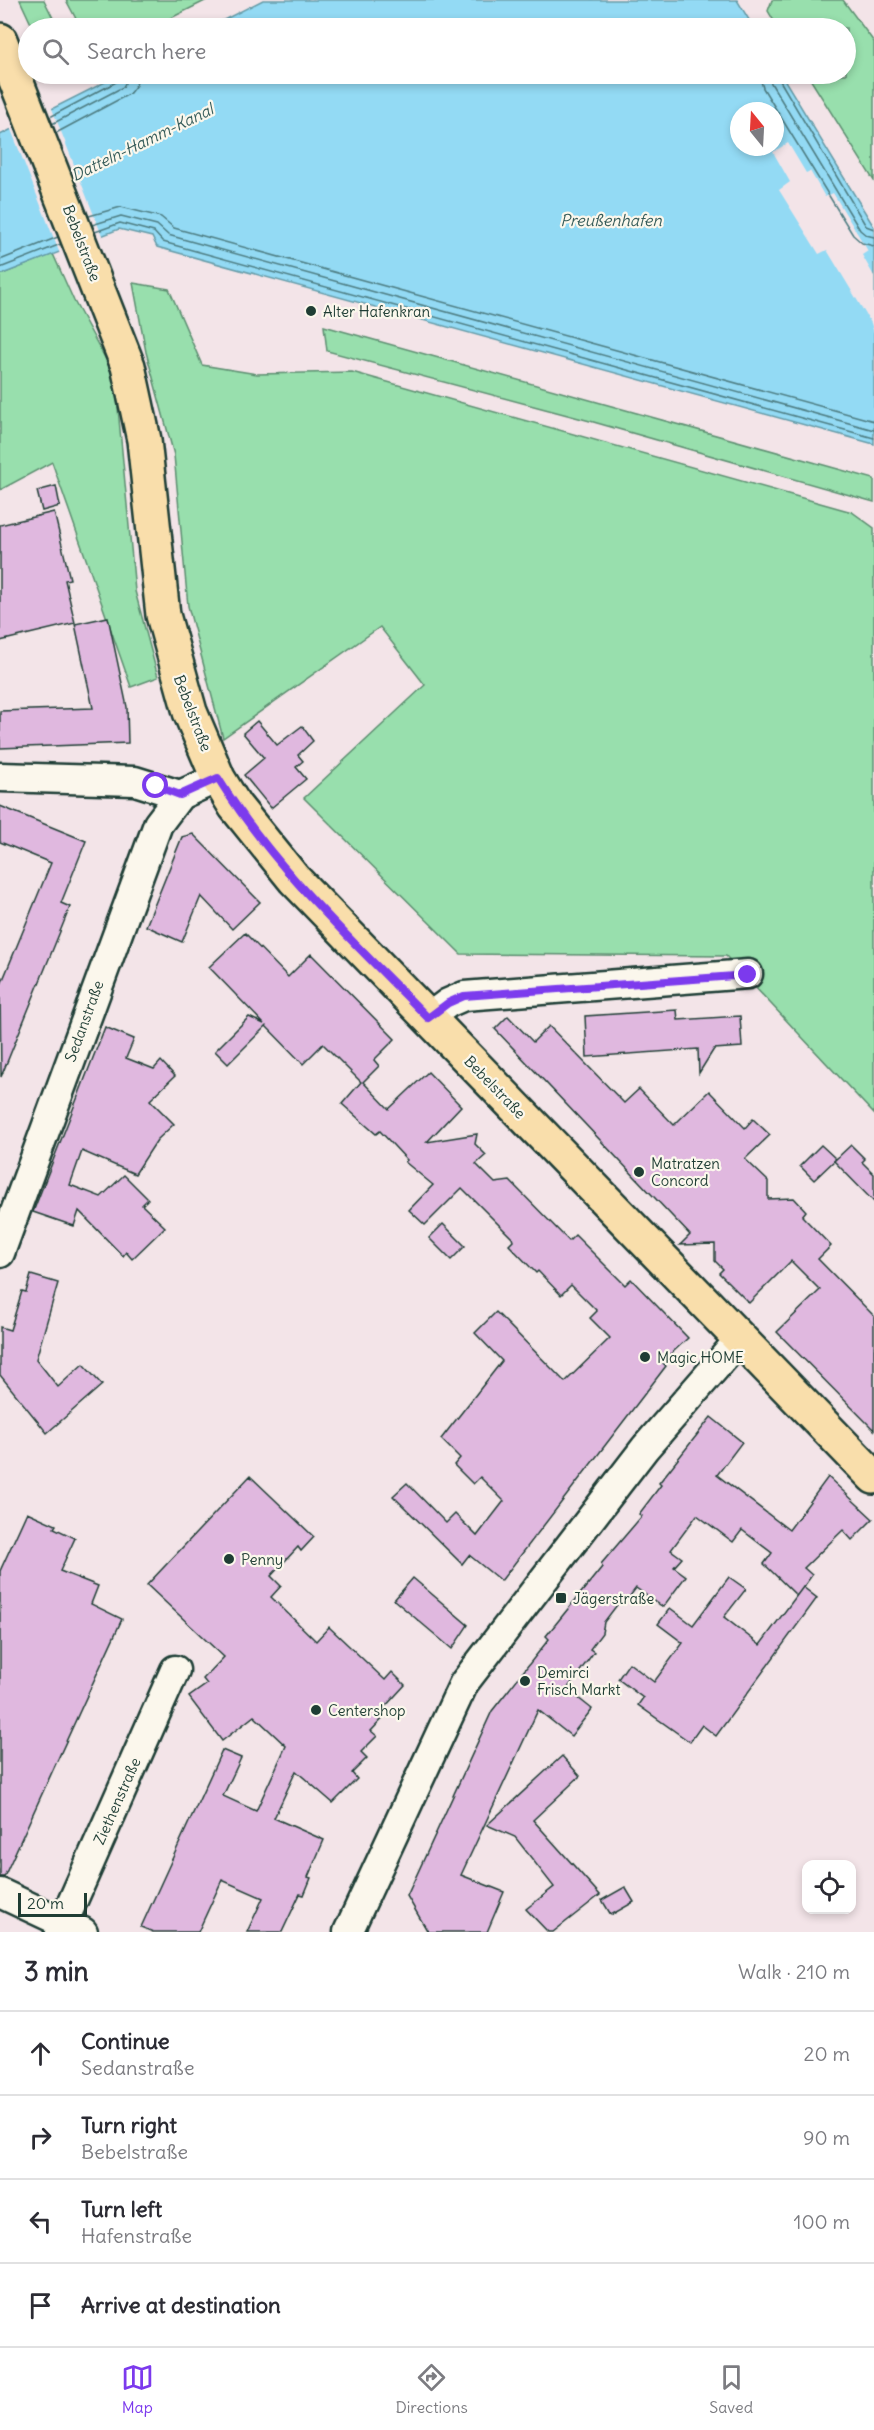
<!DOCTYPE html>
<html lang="en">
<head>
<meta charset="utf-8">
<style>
  body { margin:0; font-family:Delius,sans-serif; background:#f2f2f3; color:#2b2b33 }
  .controls { position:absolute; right:18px; bottom:18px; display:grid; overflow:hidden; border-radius:12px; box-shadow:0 3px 9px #0003 }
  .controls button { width:54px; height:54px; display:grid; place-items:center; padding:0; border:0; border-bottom:2px solid #e1e1e2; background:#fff; color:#2b2b33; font:30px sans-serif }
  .compass { position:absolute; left:730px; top:102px; width:54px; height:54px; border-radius:50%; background:#fff; box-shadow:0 3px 9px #0003; rotate:342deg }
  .scale { position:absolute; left:18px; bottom:15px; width:69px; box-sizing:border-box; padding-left:6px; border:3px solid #1f3d34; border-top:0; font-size:16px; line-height:21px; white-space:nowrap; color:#1f3d34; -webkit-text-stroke:4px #fbf7ec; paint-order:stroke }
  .stop { position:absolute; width:18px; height:18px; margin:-14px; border:4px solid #7c3aed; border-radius:50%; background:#fff }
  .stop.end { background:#7c3aed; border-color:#fff; box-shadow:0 2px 6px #0008 }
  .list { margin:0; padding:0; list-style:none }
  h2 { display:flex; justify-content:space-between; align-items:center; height:78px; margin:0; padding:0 24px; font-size:26px }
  h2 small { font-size:20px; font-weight:400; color:#7c7c81 }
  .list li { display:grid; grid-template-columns:39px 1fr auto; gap:18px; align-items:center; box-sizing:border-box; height:84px; padding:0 24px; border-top:2px solid #e1e1e2 }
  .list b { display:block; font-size:22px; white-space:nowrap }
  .list p { margin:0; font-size:20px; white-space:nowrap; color:#7c7c81 }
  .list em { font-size:20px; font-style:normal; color:#7c7c81 }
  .icon { flex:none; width:33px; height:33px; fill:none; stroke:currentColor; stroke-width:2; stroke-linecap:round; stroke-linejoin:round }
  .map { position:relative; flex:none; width:874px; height:1932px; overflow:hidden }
  .search { position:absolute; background:#fff; box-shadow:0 3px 9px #0003; left:18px; right:18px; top:18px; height:66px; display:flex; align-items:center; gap:15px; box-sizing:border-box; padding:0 21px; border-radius:33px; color:#7c7c81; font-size:22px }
  .sheet { height:414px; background:#fff }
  nav { display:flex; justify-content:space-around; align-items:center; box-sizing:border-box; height:84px; border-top:2px solid #e1e1e2; background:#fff; font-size:16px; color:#7c7c81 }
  nav a { display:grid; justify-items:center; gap:3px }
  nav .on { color:#7c3aed }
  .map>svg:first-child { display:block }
</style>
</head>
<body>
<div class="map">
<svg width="874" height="1932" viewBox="0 0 874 1932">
  <rect width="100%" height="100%" fill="#f3e4e8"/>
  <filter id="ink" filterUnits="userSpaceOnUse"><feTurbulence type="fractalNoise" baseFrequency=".0167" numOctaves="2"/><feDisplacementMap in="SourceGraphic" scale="12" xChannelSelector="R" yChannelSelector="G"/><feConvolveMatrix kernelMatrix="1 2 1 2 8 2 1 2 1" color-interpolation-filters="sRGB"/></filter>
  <g filter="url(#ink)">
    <g fill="#98dfad" stroke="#5c8e70" stroke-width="1.5">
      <path d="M20,0H44L58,28H33Z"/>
      <path d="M66,0H207L151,28H81Z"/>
      <path d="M772,0H843L874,42V181L807,74H846V28H778L768,11Z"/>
      <path d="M53,254L74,301L115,376L135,591L158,677L131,687L52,462L0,490V275Z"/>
      <path d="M133,283L169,289L202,365L257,374L352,372L852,512L874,528V1114L726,956L461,954L304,798L425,685L380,627L223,738L188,606L174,455L146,352Z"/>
      <path d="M324,326L874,479V502L590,421L327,351Z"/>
    </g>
    <g fill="#93daf4" stroke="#659ba7" stroke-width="1.5" fill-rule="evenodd">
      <path d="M263,0H737L754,28H208Z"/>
      <path d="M121,74H781L874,227V444L157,247L152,237L119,229L0,275V135ZM739,111H775V147H739Z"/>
    </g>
    <g fill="#f3e4e8">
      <path d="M51,106L103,238L60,254L10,127Z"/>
      <path d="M788,143L806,173L810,171L825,197L833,193L868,251L862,255L874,276V333L871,323L827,250L819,254L779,190L790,182L773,152Z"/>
    </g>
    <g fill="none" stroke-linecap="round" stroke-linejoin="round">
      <g stroke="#4d7c81" stroke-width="1.5">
        <path d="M759,74L763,88L853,235L862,243L874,246"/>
        <path d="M768,74L771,83L860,230L866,235L874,237"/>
        <path d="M776,74L866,226L874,229"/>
        <path d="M50,117L118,81L122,74"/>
        <path d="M52,124L123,87L130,74"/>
        <path d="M56,133L129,94L136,85L139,74"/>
        <path d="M89,216L121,207L161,217L174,228L874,421"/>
        <path d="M92,225L121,216L157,225L168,235L874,430"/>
        <path d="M95,232L120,223L154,232L163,242L874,438"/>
        <path d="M0,260L58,237"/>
        <path d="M0,268L61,244"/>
      </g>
    </g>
    <g fill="#e0b8df" stroke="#1f3d34" stroke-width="1.5">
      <path d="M56,486L60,506L42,511L37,491Z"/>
      <path d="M54,512L70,579L65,580L75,623L0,641V525Z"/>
      <path d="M108,617L127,707L128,743L0,748V711L93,708L75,624Z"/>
      <path d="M257,721L277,745L302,726L313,741L298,755L303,761L296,767L306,779L271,808L244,775L264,758L243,733Z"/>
      <path d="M0,806L86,841L61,903L70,907L1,1077L0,987L51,863L0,842Z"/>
      <path d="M193,834L260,902L232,929L201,896L182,942L146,926L182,837Z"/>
      <path d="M245,933L288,977L311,954L395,1039L374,1060L379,1066L363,1082L389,1109L428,1072L461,1106L427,1142L477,1134L475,1144L486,1155L476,1164L495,1183L510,1181L569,1241L575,1235L625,1285L631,1279L688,1338L662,1362L666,1366L501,1581L469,1555L462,1564L393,1496L407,1483L446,1523L455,1514L477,1536L504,1501L480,1477L473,1484L454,1465L460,1458L441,1439L502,1361L475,1333L496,1312L565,1382L610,1338L590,1318L597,1311L571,1285L561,1295L538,1271L536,1273L509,1245L513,1241L512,1238L462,1188L425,1225L409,1210L433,1185L405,1162L407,1160L380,1131L376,1134L342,1104L361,1082L323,1044L303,1064L266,1026L228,1064L215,1051L249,1017L264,1024L209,967Z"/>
      <path d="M677,1010L678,1020L740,1016L742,1047L714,1049L699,1073L698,1049L587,1057L585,1016Z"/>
      <path d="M508,1016L533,1042L549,1026L624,1103L639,1089L674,1125L709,1091L745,1128L753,1119L770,1135L745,1159L768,1181V1199L794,1198L806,1211L802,1216L831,1246L818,1259L874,1316V1430L777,1332L820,1290L791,1261L749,1303L719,1273L723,1269L715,1261V1244L680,1245L690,1235L495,1029Z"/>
      <path d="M105,1027L134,1039L126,1058L154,1069L161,1061L175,1076L150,1100L174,1124L157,1140L135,1174L82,1151L70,1185L101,1197L124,1175L148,1199L142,1205L165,1227L132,1259L126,1252L123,1256L79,1211L74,1226L33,1212Z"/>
      <path d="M821,1145L836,1159L814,1180L800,1166Z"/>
      <path d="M851,1145L865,1159L862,1162L874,1174V1202L834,1161Z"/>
      <path d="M443,1224L465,1246L451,1260L429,1238Z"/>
      <path d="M31,1275L58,1283L36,1359L58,1387L83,1364L102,1385L47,1433L0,1375V1327L10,1330L22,1291L26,1292Z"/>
      <path d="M711,1417L742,1442L717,1475L789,1530L828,1477L873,1519L852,1540L843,1530L804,1568L812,1575L797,1596L764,1564L772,1553L742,1530L733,1542L697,1515L671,1550L682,1558L674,1567L686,1576L663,1607L636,1588L627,1600L623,1597L604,1622L602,1633L590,1649L594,1652L567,1689L592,1709L571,1736L538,1710L461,1875L504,1892L487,1932H428L407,1896L492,1711L549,1639L546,1636L602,1567L601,1564L642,1516L639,1514L661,1485L659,1483Z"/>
      <path d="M250,1476L314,1537L301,1551L298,1547L271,1576L281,1586L271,1597L316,1641L329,1627L385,1680L392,1672L405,1685L383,1709L388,1713L371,1731L377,1736L361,1752L367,1758L352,1773L357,1779L333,1803L296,1771L274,1818L324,1840L308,1877L311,1878L304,1895L300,1894L282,1932H247L263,1898L222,1880L198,1932H153L141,1927L222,1750L241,1758L223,1796L256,1811L286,1746L254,1716L222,1741L189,1697L207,1684L203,1679L224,1657L147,1585Z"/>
      <path d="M27,1512L56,1525L54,1528L75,1538L60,1571L98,1586L91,1604L122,1619L4,1877H0V1571Z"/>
      <path d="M729,1577L746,1589L724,1617L760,1645L803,1587L817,1598L716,1736L702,1725L690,1742L638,1705L643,1698L618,1679L629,1663L654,1682L683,1643L658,1624L670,1608L693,1625Z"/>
      <path d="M413,1578L468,1625L452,1649L394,1600Z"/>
      <path d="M562,1756L580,1776L533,1820L600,1895L553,1932H548L526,1909L554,1887L515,1837L487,1825Z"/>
      <path d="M625,1887L634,1902L611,1915L602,1900Z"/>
    </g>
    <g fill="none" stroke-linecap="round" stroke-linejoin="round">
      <defs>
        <g id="minor">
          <path d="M0,777L135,781L180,795"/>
          <path d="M428,1018L448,1003L464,996L748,974"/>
          <path d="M0,1253L158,824L180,795L218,778"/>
          <path d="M0,1893L83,1932"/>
          <path d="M59,1932L175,1670"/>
          <path d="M348,1932L464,1683L645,1448L740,1339"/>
        </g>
        <path id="major" d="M0,40L128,366L144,440L163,615L190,712L218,778L235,806L294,879L874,1477"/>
      </defs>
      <use href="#minor" stroke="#1f3d34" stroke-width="33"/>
      <use href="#major" stroke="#1f3d34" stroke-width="38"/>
      <use href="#minor" stroke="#fbf7ec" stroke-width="28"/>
      <use href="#major" stroke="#f9deab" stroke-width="33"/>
    </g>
  </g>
  <g fill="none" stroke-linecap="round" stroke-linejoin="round" filter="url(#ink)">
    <path stroke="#7c3aed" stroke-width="8" d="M156,786L180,795L218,778C274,869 354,942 428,1018L448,1003L464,996L748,975"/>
  </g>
  <g fill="#1f3d34" stroke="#fbf7ec" stroke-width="2">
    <circle cx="311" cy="311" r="6"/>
    <circle cx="639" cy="1172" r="6"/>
    <circle cx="645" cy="1357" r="6"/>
    <circle cx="229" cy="1559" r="6"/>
    <rect x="555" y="1592" width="12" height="12" rx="3"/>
    <circle cx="525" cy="1681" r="6"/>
    <circle cx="316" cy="1710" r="6"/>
  </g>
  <g text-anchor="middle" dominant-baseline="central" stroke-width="4.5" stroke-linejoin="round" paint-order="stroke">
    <g font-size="15" fill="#1f3d34" stroke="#fbf7ec">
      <text transform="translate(82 243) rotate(69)">Bebelstraße</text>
      <text transform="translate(193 713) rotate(69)">Bebelstraße</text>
      <text transform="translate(84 1021) rotate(-70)">Sedanstraße</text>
      <text transform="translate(495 1087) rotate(46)">Bebelstraße</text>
      <text transform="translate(117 1801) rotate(-66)">Ziethenstraße</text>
    </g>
    <g font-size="15" fill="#1f3d34" stroke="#fbf7ec" text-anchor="start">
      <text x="323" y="311">Alter Hafenkran</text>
      <text x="651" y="1163">Matratzen<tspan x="651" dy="17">Concord</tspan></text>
      <text x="657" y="1357">Magic HOME</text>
      <text x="241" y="1559">Penny</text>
      <text x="573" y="1598">Jägerstraße</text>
      <text x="537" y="1672">Demirci<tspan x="537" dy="17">Frisch Markt</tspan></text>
      <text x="328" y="1710">Centershop</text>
    </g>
    <g font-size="16" font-style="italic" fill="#365c5a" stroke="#fbf7ec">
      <text transform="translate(142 142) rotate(-26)">Datteln-Hamm-Kanal</text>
      <text x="611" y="220">Preußenhafen</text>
    </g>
  </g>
</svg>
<div class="controls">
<button><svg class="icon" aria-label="locate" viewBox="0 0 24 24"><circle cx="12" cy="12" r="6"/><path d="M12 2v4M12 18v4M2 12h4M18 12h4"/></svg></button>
</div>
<svg class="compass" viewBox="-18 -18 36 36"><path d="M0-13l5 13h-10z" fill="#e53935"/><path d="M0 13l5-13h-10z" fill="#7c7c81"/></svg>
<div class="scale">20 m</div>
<div class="stop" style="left:156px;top:786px"></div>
<div class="stop end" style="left:748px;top:975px"></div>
<div class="search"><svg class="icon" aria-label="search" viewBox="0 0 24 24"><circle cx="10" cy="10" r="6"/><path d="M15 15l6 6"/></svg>Search here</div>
</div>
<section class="sheet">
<h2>3 min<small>Walk · 210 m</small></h2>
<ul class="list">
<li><svg class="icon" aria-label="ahead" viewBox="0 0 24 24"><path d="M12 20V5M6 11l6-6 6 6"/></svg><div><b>Continue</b><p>Sedanstraße</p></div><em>20 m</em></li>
<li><svg class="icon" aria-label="right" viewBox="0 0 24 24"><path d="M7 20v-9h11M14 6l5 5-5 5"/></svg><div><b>Turn right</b><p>Bebelstraße</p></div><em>90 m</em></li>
<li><svg class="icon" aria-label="left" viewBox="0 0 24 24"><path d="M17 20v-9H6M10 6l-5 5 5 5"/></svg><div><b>Turn left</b><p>Hafenstraße</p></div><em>100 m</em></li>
<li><svg class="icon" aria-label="arrive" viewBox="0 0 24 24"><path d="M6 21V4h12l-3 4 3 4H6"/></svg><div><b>Arrive at destination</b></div></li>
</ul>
</section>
<nav>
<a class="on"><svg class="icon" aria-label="map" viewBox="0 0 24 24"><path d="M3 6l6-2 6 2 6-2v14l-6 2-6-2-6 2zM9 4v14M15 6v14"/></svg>Map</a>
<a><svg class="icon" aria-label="directions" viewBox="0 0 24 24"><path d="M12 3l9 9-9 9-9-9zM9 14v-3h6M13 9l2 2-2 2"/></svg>Directions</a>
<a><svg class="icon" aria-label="saved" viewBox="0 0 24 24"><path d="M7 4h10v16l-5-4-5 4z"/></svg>Saved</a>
</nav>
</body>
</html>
